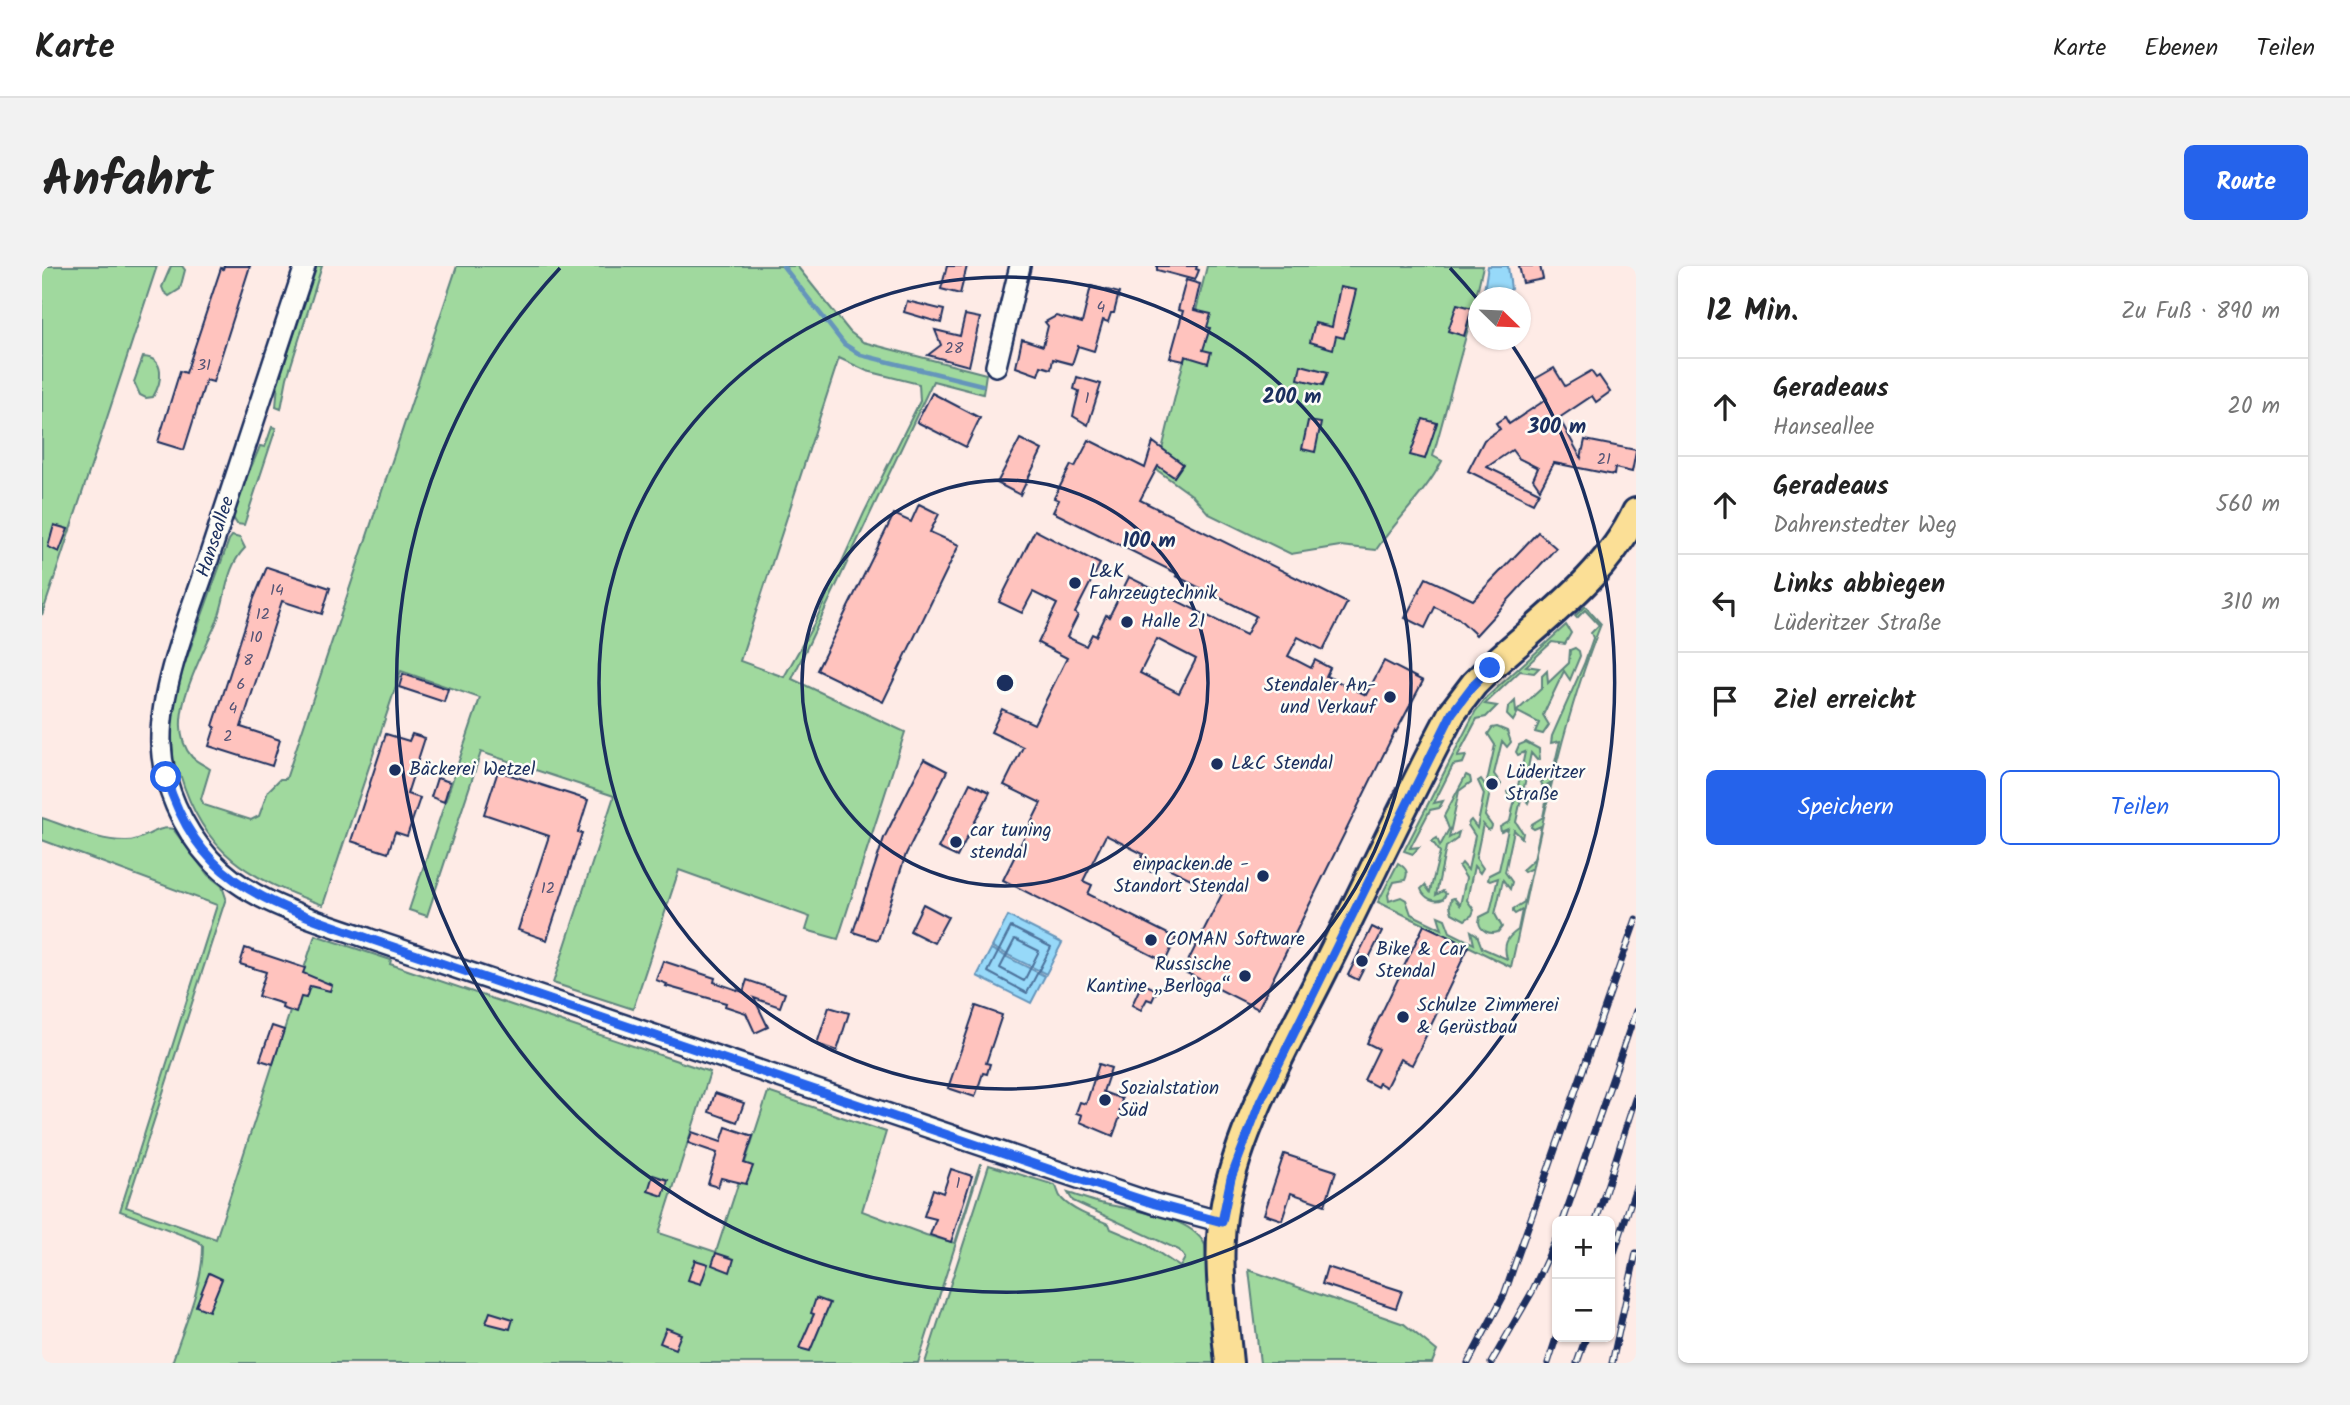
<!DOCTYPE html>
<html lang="de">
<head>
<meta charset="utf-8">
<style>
  body { margin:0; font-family:Kalam,sans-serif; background:#f2f2f2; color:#222 }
  .controls { position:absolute; right:21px; bottom:21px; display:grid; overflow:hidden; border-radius:10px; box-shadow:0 2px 5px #0004 }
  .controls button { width:63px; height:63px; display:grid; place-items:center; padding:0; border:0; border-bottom:2px solid #e0e0e0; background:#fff; color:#222; font:35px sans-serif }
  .compass { position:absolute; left:1426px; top:21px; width:63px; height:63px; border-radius:50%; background:#fff; box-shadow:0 2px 5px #0004; rotate:113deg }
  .stop { position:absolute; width:21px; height:21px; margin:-16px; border:5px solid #2563eb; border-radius:50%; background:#fff }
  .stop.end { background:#2563eb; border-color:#fff; box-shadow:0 2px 7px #0008 }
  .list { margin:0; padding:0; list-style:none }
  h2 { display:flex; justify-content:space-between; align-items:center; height:91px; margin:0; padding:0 28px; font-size:30px }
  h2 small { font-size:23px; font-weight:400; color:#767676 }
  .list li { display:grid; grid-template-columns:46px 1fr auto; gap:21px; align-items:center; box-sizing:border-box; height:98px; padding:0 28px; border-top:2px solid #e0e0e0 }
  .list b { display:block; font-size:26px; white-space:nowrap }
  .list p { margin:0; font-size:23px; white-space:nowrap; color:#767676 }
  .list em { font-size:23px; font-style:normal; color:#767676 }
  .actions { display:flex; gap:14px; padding:21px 28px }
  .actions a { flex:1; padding:16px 0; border:2px solid #2563eb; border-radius:10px; text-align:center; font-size:24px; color:#2563eb }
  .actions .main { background:#2563eb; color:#fff }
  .icon { flex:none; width:38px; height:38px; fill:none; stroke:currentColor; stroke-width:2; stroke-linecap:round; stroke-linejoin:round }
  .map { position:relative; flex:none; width:1594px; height:1097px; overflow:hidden; border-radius:10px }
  header { display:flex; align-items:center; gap:42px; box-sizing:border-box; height:98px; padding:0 35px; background:#fff; border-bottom:2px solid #e0e0e0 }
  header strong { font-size:33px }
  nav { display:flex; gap:38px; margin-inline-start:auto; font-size:24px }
  .intro { display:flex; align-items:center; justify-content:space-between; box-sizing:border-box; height:168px; padding:0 42px }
  h1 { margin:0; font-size:49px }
  .button { padding:18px 32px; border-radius:10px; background:#2563eb; color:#fff; font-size:24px; font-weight:700 }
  main { display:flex; gap:42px; padding:0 42px }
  aside { flex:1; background:#fff; border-radius:10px; box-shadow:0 2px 5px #0004 }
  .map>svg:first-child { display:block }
</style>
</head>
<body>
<header>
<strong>Karte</strong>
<nav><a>Karte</a><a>Ebenen</a><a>Teilen</a></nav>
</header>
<div class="intro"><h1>Anfahrt</h1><a class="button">Route</a></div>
<main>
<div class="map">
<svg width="1594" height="1097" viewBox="0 0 1594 1097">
  <rect width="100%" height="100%" fill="#feebe6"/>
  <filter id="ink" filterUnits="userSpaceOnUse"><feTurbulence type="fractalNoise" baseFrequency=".0143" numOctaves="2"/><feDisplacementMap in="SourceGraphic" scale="14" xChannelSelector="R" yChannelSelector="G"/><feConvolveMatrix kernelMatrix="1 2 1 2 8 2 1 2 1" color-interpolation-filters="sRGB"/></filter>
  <g filter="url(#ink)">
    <g fill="#a0d99e" stroke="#5e847e" stroke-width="2" fill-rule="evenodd">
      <path d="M0,0H115L0,349Z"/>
      <path d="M129,0H140L143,4L138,23L127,30L122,26L120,21Z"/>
      <path d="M275,0H280L245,112L239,143L234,141L236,117Z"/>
      <path d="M415,0H755L808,66L821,76L944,108L941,128L891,115L750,413L863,466L796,673L764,664L768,651L637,604L591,743L511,717L572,530L439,486L385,650L367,644L438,432L359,405L281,639C207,612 162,589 138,508L132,506L129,455L132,428L187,274L190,270L198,272L203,282C183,302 185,330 175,355C161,389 119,457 150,491C155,496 162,499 168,503L159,533L162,539L209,554L217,550L226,525L238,513H244ZM797,92L825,105L877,118L878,135L822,247L773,356L742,411L698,395Z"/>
      <path d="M1165,0H1441L1430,48L1391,190L1400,195C1383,228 1355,253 1334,284L1298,280L1249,288L1167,248L1151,230L1115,204Z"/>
      <path d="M101,91C124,92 120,116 111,131L104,132L98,129L92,116Z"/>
      <path d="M230,161L234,162L202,259L195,258L190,250C196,226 209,204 218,180L223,181Z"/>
      <path d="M1543,340L1559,358C1515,468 1495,586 1469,701L1336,636L1356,597C1364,602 1367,606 1363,614L1352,616L1346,629L1347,635L1359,631L1364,634L1369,648L1400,663L1396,650L1403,653L1408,666L1432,678L1429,665L1435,669L1440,682L1465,693C1461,679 1464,672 1476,664L1480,644L1473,648L1471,646V643L1482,636L1490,602L1482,606L1480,604L1492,593L1499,560L1492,563L1489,561L1490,558L1501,551L1508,517L1501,521L1499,516L1510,509L1518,475L1509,477L1510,470L1542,398L1551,372L1549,367L1557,359L1543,344L1535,352L1533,350Z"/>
      <path d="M1524,359L1529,367L1523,378L1510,376L1484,400L1497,402L1492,407L1478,405L1443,438L1455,440L1444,451L1435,453L1415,491L1424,490L1421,497L1411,499L1392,537L1401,535L1397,542L1388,544L1368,582L1377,581L1371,588L1362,585L1433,446L1445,431Z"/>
      <path d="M1533,382L1537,385L1538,390L1528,414L1522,405L1501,449L1507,459L1501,468L1493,466L1497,457L1476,446L1471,455L1465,449L1466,442L1473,435L1474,446L1500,422V410L1505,405L1506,417L1527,397L1528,384Z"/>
      <path d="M1455,461L1465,465L1469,476L1465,481L1460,475L1452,508L1459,518L1456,523L1450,516L1443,550L1450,560L1449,563L1446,564L1441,558L1434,592L1441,602L1438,607L1432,600L1425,634L1432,644L1430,649L1423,654L1410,647L1408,640L1409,633L1412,632L1418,639L1424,612L1417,601L1420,597L1426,604L1433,570L1426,559L1427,556L1429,554L1435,562L1442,528L1436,515L1439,513L1444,520L1453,479L1446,468L1450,462Z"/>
      <path d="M1484,476L1497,483L1498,493L1495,494L1489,487L1482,521L1488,532L1486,537L1480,529L1474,556L1481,567L1480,572L1472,564L1463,606L1470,616L1468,623L1461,614L1453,648L1460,661L1456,666C1448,669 1438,665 1437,656L1438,651L1448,646L1456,612L1448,615L1446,614L1447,609L1457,604L1466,563L1459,566L1458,561L1468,555L1474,528L1467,531L1465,526L1476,520L1483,486L1476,489L1474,486L1477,479Z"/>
      <path d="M1424,509L1428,511L1429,516L1417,525L1407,572L1417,566L1415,573L1404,581L1394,629L1401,625L1404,628L1401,633C1392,637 1382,632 1379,623L1383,619L1388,626L1398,586L1390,575L1395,572L1398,580L1407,563L1402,550Z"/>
      <path d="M0,552C26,560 57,576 85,575C102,575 114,559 131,563L166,609L180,620L184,632L84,941L174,973L273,669L349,694L348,698L668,806L617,967L674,986L726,826L844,866L820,945L884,969L913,977L938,898H939L876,1097H130C142,1060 161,1019 161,980L156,975L78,945L175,639L0,574Z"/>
      <path d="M947,899L1013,919C1017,924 1015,928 1020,933C1031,945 1052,952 1067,958L1069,963L1102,977L1138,1001L1143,992L1137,984L1031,935L1026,927C1036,930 1047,934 1058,937C1087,944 1149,949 1163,979L1174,1097H883Z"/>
      <path d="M1207,1004L1362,1058L1395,1085L1390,1097H1218Z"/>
    </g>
    <g fill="#97d9f9" stroke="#6595bb" stroke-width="2">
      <path d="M1446,0H1466L1469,23L1460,31H1441Z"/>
      <path d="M966,650L1020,677L1004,708L950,681Z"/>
      <path d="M949,683L1003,710L989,737L935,710Z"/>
    </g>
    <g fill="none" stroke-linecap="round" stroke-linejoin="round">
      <g stroke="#4d739c" stroke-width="2">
        <path d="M969,661L1009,681L985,727L946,706Z"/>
        <path d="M973,673L997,685L982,715L958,702Z"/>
      </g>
      <path stroke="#6595bb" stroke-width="4.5" d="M741,0L802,78L819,89L940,119"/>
    </g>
    <g fill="#ffc3be" stroke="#1b2f5e" stroke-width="2" fill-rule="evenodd">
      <path d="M182,0H208L171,116L164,114L142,184L116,176L138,105L144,107L179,2L181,3Z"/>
      <path d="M905,0H925L918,28L899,23Z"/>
      <path d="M1115,0H1155L1154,3L1157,4L1153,14L1115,4Z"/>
      <path d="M1477,0H1498L1501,13L1481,17Z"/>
      <path d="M1144,14L1158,18L1152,44L1169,48L1165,61L1168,62L1161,84L1169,86L1166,97L1143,90L1142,95L1128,92L1141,45L1136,44Z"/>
      <path d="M1049,20L1077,27L1072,47H1069L1066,56L1061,54L1052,85L1036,80L1030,98L1011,93L1009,103L999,100L996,109L974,101L980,73L1001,80L1006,60L1003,56L1014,50L1040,57Z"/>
      <path d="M1298,21L1314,24L1302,72L1294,70L1291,83L1268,76L1273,57L1290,61Z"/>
      <path d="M865,35L902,44L899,57L862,46Z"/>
      <path d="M1415,38L1430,42L1422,70L1406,65Z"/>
      <path d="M923,49L938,52L927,100L886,89L899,79L893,64L918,70Z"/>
      <path d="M1259,99L1286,106L1281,119L1256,113Z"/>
      <path d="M1512,102L1523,120L1549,105L1554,112L1557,110L1568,126L1554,136L1550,130L1517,152L1539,192L1543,174L1594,184V186L1590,206L1573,202L1572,209L1512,197L1498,223L1491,213L1496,202L1476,192L1470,184L1445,201L1497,226L1491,237L1426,205L1442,174L1458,163L1454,157L1463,151L1467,158L1505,133L1493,113Z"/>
      <path d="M1035,111L1059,118L1046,159L1031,150L1037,125L1032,123Z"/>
      <path d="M890,127L938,152L924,181L875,156Z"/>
      <path d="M1381,153L1395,157L1383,193L1368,189Z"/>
      <path d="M1266,155L1279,157L1273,186L1260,183Z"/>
      <path d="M978,173L1000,184L978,229L955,217Z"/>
      <path d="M1047,174L1103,202L1111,176L1141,198L1132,211L1116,200L1098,234L1305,337L1281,384L1256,371L1246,390L1269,402L1273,394L1288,402L1284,410L1324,429L1342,395L1381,415L1354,466L1353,465L1216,743L1141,705L1180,628L1114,596L1109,606L1096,599L1101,588L1064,569L1041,615L1050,619L1046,628L1134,672L1123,696L961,614L999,537L962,519L981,481L949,466L960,443L992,458L1025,392L996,377L1015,338L991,326L980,347L957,336L993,264L1058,298L1033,347L1036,349L1025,371L1044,380L1050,368L1054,370L1064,349L1067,351L1087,311L1204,369L1214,350L1134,310L1136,308L1011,246L1017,234L1012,232L1029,199L1033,201ZM1115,373L1154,393L1137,427L1098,407Z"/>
      <path d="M877,238L897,248L888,266L917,279L841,436L775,404L852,248L869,256Z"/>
      <path d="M12,259L26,263L17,286L6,281Z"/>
      <path d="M1496,266L1514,282L1434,369L1416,352L1393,341L1383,362L1363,352L1384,312L1431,334Z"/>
      <path d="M225,301L288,322L280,348L240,335L199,461L238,474L230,500L167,480L173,461L171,460L212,332Z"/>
      <path d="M361,408L406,423L402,436L357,421Z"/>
      <path d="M344,468L367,475L370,468L383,472L365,528L378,532L365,570L353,566L346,587L309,575Z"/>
      <path d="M882,493L905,505L864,588L836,674L811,666L842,572Z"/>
      <path d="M456,505L546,534L536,566L540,567L505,674L476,664L507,570L442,548Z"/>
      <path d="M395,512L408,516L402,536L389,531Z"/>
      <path d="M928,517L948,526L915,591L896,582Z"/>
      <path d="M881,638L906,651L892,677L868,665Z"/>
      <path d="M1382,659L1427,680L1370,799L1358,793L1344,821L1337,817L1335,821L1322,814L1337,783L1325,777Z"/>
      <path d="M1330,661L1340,666L1316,714L1306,709Z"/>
      <path d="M203,682L263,702L261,707L290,719L288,725L268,720L264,732L259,731L254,747L240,742L241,738L216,730L224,706L198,698Z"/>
      <path d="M621,695L673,712L672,716L701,726L705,714L743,727L738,741L712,732L726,761L713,767L704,747L683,740L684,737L624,720L625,718L614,714Z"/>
      <path d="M1100,717L1115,724L1110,735L1105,733L1099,744L1090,739Z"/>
      <path d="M934,740L960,749L944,797L948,798L945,808L941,807L933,831L906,822Z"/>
      <path d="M787,741L807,747L795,785L775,778Z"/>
      <path d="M230,760L242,764L231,798L218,794Z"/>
      <path d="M1057,798L1069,802L1061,826L1080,833L1077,847L1079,848L1071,870L1038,856L1040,849L1034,847L1038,836L1044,838Z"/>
      <path d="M673,827L702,837L695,856L667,846Z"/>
      <path d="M684,861L711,870L702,897L711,900L704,918L679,912L676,921L666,918L675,887L646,877L650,866L679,876Z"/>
      <path d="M1242,888L1294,905L1283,939L1249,927L1240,954L1222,948Z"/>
      <path d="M909,903L930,910L909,976L888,969L894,953L882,950L891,923L901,927Z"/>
      <path d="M611,909L626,914L621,930L606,925Z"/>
      <path d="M674,987L692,993L688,1006L670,999Z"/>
      <path d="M653,994L666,998L659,1018L646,1014Z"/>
      <path d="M1285,1001L1360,1025L1354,1042L1280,1018Z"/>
      <path d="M167,1007L180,1013L167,1045L154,1040Z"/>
      <path d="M774,1032L788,1037L768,1085L757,1082L772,1048L769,1047Z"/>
      <path d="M448,1046L471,1053L468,1063L444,1057Z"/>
      <path d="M624,1062L639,1068L633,1083L618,1077Z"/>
    </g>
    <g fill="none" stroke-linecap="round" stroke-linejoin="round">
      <defs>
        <g id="minor">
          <path d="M263,0C231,96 200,192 168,288C150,343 117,420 119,478C121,520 140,562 168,593C209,638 273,653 328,673L1113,938L1180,956"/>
          <path d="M954,100L978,0"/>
        </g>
        <path id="major" d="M1187,1097C1182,1045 1173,990 1183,938C1197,861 1247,774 1282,704C1325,618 1365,531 1410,447L1432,418L1448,402C1499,355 1565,309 1594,246"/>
      </defs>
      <use href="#minor" stroke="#1b2f5e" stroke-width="24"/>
      <use href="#major" stroke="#1b2f5e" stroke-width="32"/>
      <use href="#minor" stroke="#fdfcf7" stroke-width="19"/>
      <use href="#major" stroke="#fbdf96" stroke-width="26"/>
      <defs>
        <g id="rail">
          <path d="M1521,955L1594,745"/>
          <path d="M1554,955L1594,830"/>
          <path d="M1568,999L1594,921"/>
          <path d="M1426,1097L1462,1029L1594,653"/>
          <path d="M1449,1097L1490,1026L1515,971"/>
          <path d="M1506,1097L1515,1069"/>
          <path d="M1535,1097L1544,1071"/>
          <path d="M1570,1097L1594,987"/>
        </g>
      </defs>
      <use href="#rail" stroke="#1b2f5e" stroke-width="7"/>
      <use href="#rail" stroke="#fdfcf7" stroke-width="4.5" stroke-dasharray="13" stroke-linecap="butt"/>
    </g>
  </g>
  <g fill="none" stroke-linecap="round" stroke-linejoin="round" filter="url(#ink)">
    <path stroke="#2563eb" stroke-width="9" d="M124,511C158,622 230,637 328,673L1024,909L1113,938L1180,956L1189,912L1218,836L1410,447L1432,418L1448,402"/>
  </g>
  <g fill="none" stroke="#1b2f5e" stroke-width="3.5">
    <circle cx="963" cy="417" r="203"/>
    <circle cx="963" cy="417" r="406"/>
    <path d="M1408 2A609 609 0 0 1 1436 34M1468 76A609 609 0 1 1 518 2"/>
  </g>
  <g fill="#1b2f5e" stroke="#fdfcf7" stroke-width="2.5">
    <circle cx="1033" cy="317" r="7"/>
    <circle cx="1085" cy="356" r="7"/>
    <circle cx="1348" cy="431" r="7"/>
    <circle cx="1175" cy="498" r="7"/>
    <circle cx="353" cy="504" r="7"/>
    <circle cx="1450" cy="518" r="7"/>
    <circle cx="914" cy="576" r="7"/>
    <circle cx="1221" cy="610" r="7"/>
    <circle cx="1109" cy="674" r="7"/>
    <circle cx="1320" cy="695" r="7"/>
    <circle cx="1203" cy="710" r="7"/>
    <circle cx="1361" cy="751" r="7"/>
    <circle cx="1063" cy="834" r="7"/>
  </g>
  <g text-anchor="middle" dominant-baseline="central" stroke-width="5" stroke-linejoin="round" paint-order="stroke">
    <g font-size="16" fill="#545476">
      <text x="1059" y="41">4</text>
      <text x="912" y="82">28</text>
      <text x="162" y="99">31</text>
      <text x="1045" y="132">1</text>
      <text x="1562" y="193">21</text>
      <text x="235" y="324">14</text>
      <text x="221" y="348">12</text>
      <text x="214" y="371">10</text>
      <text x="206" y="394">8</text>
      <text x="199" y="418">6</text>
      <text x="191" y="442">4</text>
      <text x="186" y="470">2</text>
      <text x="506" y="622">12</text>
      <text x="916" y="917">1</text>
    </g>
    <g font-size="19" fill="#1b2f5e" stroke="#fdfcf7">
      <text transform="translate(174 271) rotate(-72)">Hanseallee</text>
    </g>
    <g font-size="19" fill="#1b2f5e" stroke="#fdfcf7" text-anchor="start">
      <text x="1047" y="306">L&amp;K<tspan x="1047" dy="22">Fahrzeugtechnik</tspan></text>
      <text x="1099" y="356">Halle 21</text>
      <text x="1334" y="420" text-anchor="end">Stendaler An-<tspan x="1334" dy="22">und Verkauf</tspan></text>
      <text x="1189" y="498">L&amp;C Stendal</text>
      <text x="367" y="504">Bäckerei Wetzel</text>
      <text x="1464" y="507">Lüderitzer<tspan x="1464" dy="22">Straße</tspan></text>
      <text x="928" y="565">car tuning<tspan x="928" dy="22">stendal</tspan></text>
      <text x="1207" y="599" text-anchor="end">einpacken.de -<tspan x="1207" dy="22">Standort Stendal</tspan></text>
      <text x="1123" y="674">COMAN Software</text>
      <text x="1334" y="684">Bike &amp; Car<tspan x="1334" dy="22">Stendal</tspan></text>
      <text x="1189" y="699" text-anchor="end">Russische<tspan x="1189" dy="22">Kantine „Berloga“</tspan></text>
      <text x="1375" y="740">Schulze Zimmerei<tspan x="1375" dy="22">&amp; Gerüstbau</tspan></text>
      <text x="1077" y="823">Sozialstation<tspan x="1077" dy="22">Süd</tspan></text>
    </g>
  </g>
  <circle cx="963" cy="417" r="10" fill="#1b2f5e" stroke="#fdfcf7" stroke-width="3.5"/>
  <g font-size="21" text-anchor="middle" font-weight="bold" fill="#1b2f5e" stroke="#fdfcf7" stroke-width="5" stroke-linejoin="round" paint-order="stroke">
    <text x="1250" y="137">200 m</text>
    <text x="1515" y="167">300 m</text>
    <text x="1107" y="281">100 m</text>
  </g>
</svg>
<div class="controls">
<button>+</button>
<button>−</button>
</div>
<svg class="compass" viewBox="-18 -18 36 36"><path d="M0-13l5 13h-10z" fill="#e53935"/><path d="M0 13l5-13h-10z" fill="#767676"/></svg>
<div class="stop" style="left:124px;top:511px"></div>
<div class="stop end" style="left:1448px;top:402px"></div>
</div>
<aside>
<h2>12 Min.<small>Zu Fuß · 890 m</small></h2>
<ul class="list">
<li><svg class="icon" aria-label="ahead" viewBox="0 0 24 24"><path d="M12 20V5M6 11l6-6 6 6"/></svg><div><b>Geradeaus</b><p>Hanseallee</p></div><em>20 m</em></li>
<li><svg class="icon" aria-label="ahead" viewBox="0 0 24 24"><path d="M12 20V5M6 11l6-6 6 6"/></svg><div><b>Geradeaus</b><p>Dahrenstedter Weg</p></div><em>560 m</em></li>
<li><svg class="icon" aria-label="left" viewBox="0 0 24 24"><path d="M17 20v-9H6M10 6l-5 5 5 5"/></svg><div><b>Links abbiegen</b><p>Lüderitzer Straße</p></div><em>310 m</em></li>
<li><svg class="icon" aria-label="arrive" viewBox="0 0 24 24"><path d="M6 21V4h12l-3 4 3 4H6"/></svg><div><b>Ziel erreicht</b></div></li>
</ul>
<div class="actions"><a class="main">Speichern</a><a>Teilen</a></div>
</aside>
</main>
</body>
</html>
